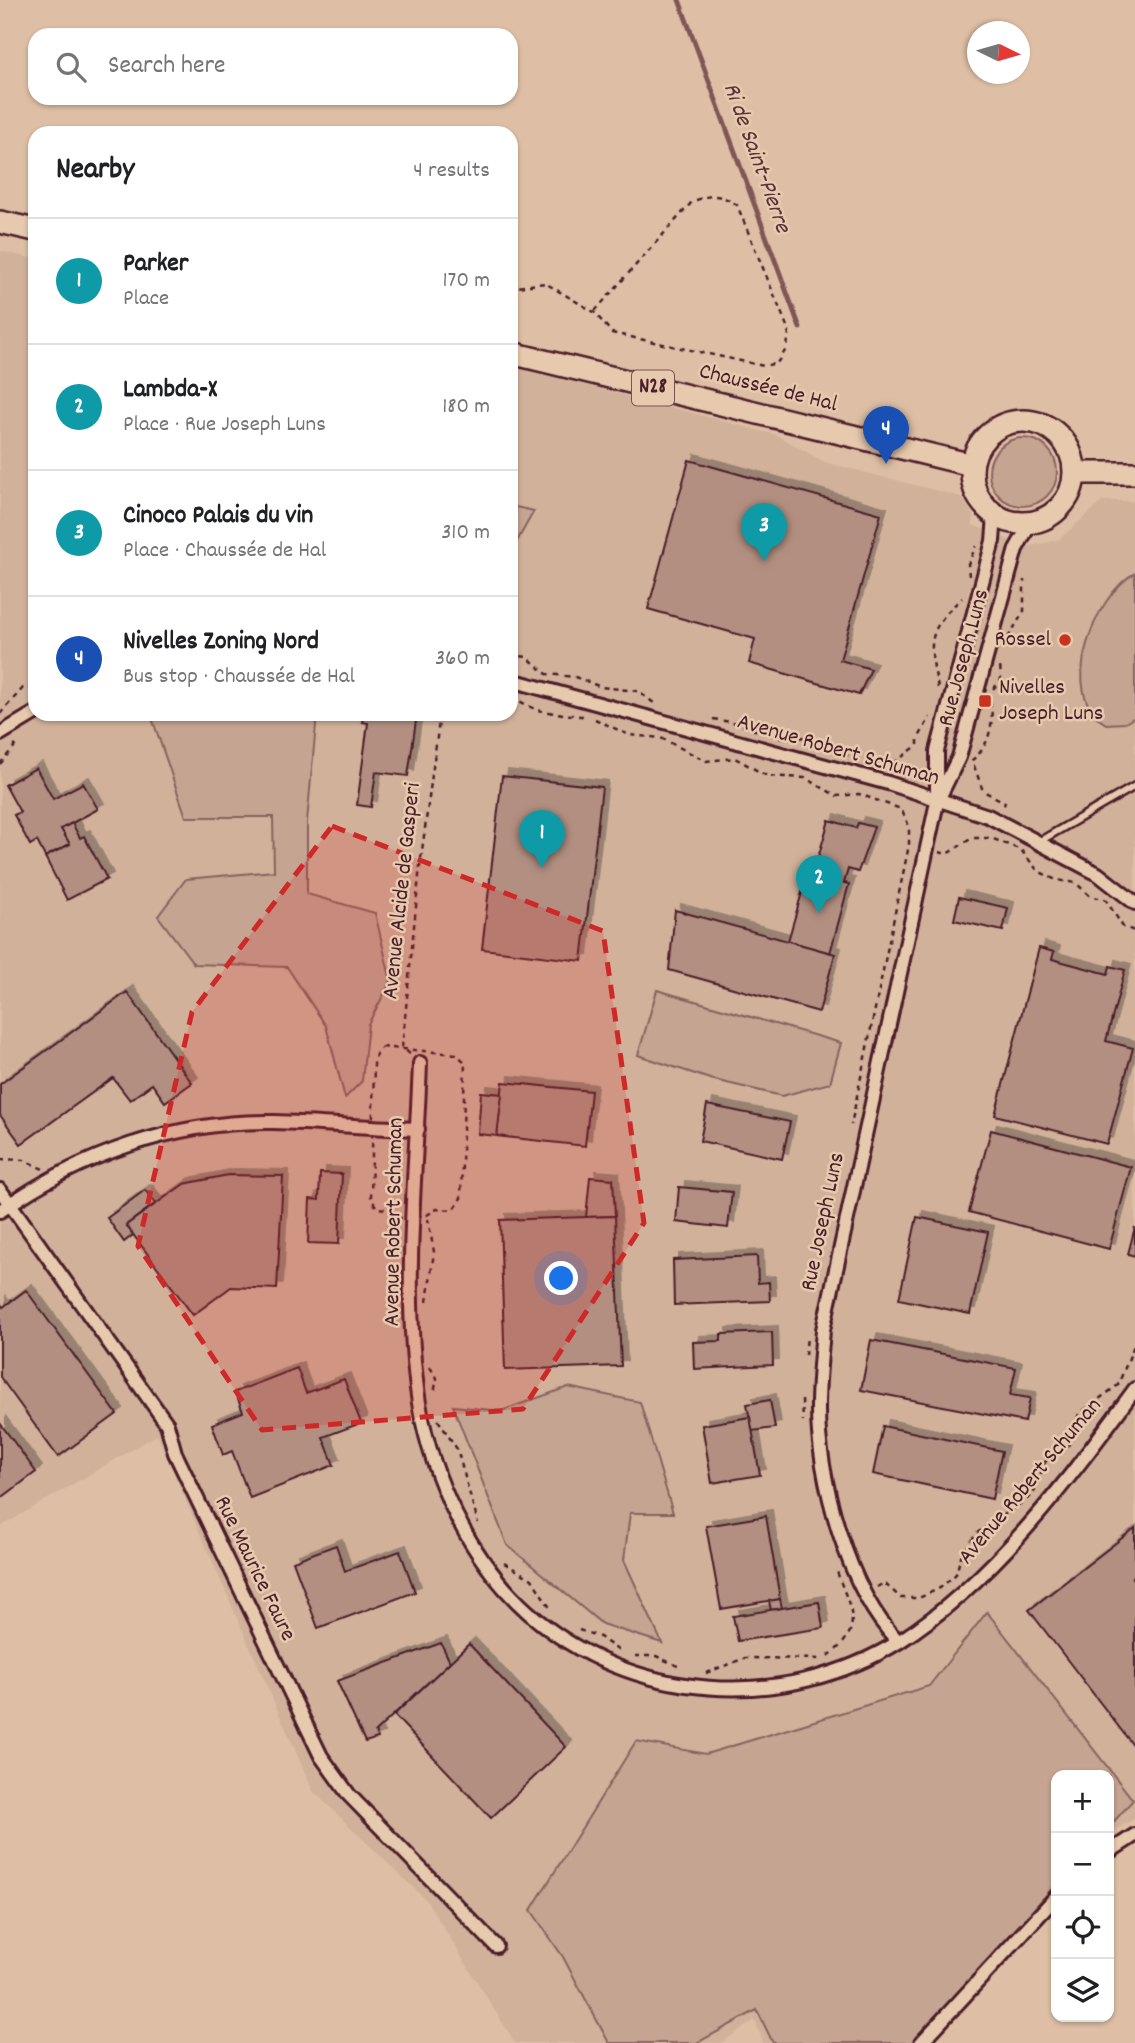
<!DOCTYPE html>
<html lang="en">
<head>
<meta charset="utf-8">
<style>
  body { margin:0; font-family:Dekko,sans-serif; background:#f2f2f2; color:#202124 }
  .controls { position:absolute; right:21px; bottom:21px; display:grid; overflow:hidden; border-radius:14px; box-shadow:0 2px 5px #0004 }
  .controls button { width:63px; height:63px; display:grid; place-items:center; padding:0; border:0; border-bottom:2px solid #e0e0e0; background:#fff; color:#202124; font:35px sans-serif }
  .compass { position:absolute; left:967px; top:21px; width:63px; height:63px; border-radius:50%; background:#fff; box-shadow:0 2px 5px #0004; rotate:95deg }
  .you { position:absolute; left:562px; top:1279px; width:24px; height:24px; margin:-18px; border:5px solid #fff; border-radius:50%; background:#1a73e8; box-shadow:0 0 0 10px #1a73e833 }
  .badge { display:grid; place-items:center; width:46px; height:46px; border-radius:50%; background:#d93025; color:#fff; font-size:23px; font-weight:700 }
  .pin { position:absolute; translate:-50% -58px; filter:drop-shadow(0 2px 4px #0008) }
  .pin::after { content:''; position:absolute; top:37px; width:24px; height:21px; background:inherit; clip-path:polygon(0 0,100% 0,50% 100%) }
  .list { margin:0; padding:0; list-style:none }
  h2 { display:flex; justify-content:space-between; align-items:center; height:91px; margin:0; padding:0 28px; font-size:30px }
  h2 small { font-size:23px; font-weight:400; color:#757577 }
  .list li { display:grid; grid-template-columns:46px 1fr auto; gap:21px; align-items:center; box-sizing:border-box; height:126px; padding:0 28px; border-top:2px solid #e0e0e0 }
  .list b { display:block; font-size:26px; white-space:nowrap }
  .list p { margin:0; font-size:23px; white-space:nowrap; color:#757577 }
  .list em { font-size:23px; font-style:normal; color:#757577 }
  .icon { flex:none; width:38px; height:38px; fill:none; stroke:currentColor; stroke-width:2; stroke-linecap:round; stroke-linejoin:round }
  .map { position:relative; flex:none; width:1135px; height:2043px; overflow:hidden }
  .search { position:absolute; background:#fff; box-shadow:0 2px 5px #0004; left:28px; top:28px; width:490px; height:77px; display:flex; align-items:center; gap:18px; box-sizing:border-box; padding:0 24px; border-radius:21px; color:#757577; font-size:26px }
  .panel { position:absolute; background:#fff; box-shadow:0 2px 5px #0004; left:28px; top:126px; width:490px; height:595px; border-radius:21px }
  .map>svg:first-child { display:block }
</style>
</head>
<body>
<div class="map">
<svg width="1135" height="2043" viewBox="0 0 1135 2043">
  <defs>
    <filter id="shadow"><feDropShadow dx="6" dy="-6" stdDeviation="0" flood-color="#0004"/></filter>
  </defs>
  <rect width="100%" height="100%" fill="#debfa5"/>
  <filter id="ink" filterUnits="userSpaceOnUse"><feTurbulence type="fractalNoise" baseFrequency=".0143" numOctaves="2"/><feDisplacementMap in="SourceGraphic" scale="14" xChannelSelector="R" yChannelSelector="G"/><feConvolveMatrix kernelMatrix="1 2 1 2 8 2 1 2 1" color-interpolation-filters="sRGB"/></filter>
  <g filter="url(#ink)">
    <path fill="#d1b19a" d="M0,251L35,259V714H511V366L777,435L824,462L962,497L973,515V525L1026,547L1058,540L1103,501H1135V1818L1109,1834V1775H1056L901,2043H763L755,2020L721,2043H515L427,1901L313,1791L157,1435L0,1527Z"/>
    <g fill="#c5a491" stroke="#88625e" stroke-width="2">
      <circle cx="1023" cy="472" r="34"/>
      <path d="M511,506L534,511L511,552Z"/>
      <path d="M1135,573V717L1125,723L1106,724C1056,695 1094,595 1135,573Z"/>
      <path d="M161,714H317L307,822V894L375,913L391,981L368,1024L362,1081L345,1098L326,1026L287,967L194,964L158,916L186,879L274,871L273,817H186L152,718Z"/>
      <path d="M657,990L841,1043L830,1083L782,1096L710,1079L638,1055Z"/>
      <path d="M568,1387L640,1402L673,1513H630L624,1560L662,1643L602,1624L507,1545L453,1406L501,1411Z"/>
      <path d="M987,1612L1133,1800L1109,1827V1775H1056V1884L914,2043H773L757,2010L697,2043H609L563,1957L531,1910L636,1741L706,1754L929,1686Z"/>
    </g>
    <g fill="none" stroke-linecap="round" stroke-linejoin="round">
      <path stroke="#7e5756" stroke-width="5" d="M679,0L800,328"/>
    </g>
    <g fill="#b28f81" stroke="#4a1f2b" stroke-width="2" filter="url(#shadow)">
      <path d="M689,460L881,514L840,660L871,669L859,695L749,663L755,639L648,609Z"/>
      <path d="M364,714H417L408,776L376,772L371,807L357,805L368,723L362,722Z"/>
      <path d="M36,768L53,799L83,783L98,809L61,829L70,844L45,857L37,841L30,845L14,815L20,812L5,785Z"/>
      <path d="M502,776L602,787L582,961L482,949Z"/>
      <path d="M829,820L856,828L858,823L874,827L858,872L848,869L844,883L849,884L830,953L788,941L807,875L819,878L823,860L818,858Z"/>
      <path d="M72,823L80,838L84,836L107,879L67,900L45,857L70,844L61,829Z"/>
      <path d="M959,897L1008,908L1003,931L954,920Z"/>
      <path d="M675,910L835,954L819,1012L669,970Z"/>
      <path d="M1039,948L1054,952L1052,959L1108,974L1110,966L1125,970L1106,1041L1133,1048L1107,1144L995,1115Z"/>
      <path d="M127,992L192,1083L165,1102L152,1084L130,1100L113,1078L21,1144L0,1115V1084Z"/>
      <path d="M503,1082L591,1091L585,1146L497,1136Z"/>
      <path d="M481,1092L502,1094L497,1136L478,1134Z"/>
      <path d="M707,1105L790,1122L782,1159L700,1141Z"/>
      <path d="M991,1130L1131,1167L1109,1249L969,1212Z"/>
      <path d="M320,1173L342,1174L339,1244L308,1243L310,1199L319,1200Z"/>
      <path d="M228,1175L283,1176L277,1289L231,1287L193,1315L126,1225L184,1184Z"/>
      <path d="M590,1177L613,1179L615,1216L586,1217Z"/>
      <path d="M679,1187L732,1192L728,1228L676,1222Z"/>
      <path d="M145,1190L156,1203L126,1225L133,1235L124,1242L107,1218Z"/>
      <path d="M615,1216L621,1366L505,1370L500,1220Z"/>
      <path d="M917,1217L988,1232L970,1314L899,1299Z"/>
      <path d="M1135,1227V1256L1128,1254Z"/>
      <path d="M757,1256L758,1283L769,1282L770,1301L674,1305L673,1260Z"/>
      <path d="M26,1290L117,1414L58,1457L0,1377V1303L3,1307Z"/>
      <path d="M772,1332L773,1365L694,1369L693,1342L721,1341V1334Z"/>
      <path d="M871,1340L1016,1368L1010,1395L1030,1398L1025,1422L861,1390Z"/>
      <path d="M297,1368L306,1393L344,1379L361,1423L323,1437L334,1465L250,1498L232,1451L223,1455L212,1424L243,1412L235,1392Z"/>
      <path d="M770,1400L775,1428L752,1431L747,1404Z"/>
      <path d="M750,1417L760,1475L712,1483L702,1425Z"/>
      <path d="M0,1423L36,1472L0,1499Z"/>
      <path d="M883,1426L1002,1451L992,1499L873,1474Z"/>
      <path d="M766,1516L780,1599L721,1609L706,1526Z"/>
      <path d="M1135,1528V1575L1132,1578L1135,1581V1748L1029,1610Z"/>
      <path d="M336,1545L345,1571L400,1551L415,1592L318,1628L293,1561Z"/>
      <path d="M780,1599L782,1608L771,1610L769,1601Z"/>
      <path d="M819,1602L823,1628L738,1641L733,1616Z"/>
      <path d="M441,1643L450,1662L375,1732L378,1738L365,1742L337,1681Z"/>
      <path d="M469,1644L566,1747L491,1818L394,1715Z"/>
    </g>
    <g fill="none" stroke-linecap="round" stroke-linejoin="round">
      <defs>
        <path id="lane" d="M1040,841L1135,786"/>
        <g id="street">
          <path d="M511,680L888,783L988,816L1098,874L1135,903"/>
          <path d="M0,734L35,713"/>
          <path d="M937,798V751L993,541L995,516"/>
          <path d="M420,1063C416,1175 402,1292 419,1403C432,1479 470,1560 528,1612C630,1703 785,1713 900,1641C995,1580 1069,1479 1135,1389"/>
          <path d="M0,1190L167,1424L175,1453L321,1756L349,1795L496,1946"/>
          <path d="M0,1211C79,1155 176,1120 274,1122C322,1123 370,1128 418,1129"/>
          <path d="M898,1641C848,1591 817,1476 818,1406C818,1381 821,1355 823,1330L937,802L959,757L1016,549L1030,524"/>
          <path d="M1109,1852L1135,1835"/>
          <path d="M921,2043L1056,1897"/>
        </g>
        <g id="primary">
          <path d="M0,222L35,230"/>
          <path d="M511,353L972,465"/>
          <circle cx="1023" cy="472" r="51"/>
          <path d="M1075,473H1135"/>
        </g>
      </defs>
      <use href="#lane" stroke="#4a1f2b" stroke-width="11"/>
      <use href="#street" stroke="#4a1f2b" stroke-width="18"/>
      <use href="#primary" stroke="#4a1f2b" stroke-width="26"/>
      <g stroke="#4a1f2b" stroke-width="2.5" stroke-dasharray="5 5" stroke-linecap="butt">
        <path d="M511,292L517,287L545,283L594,312L612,333L764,366L777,363L787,348L789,331L737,205C720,193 710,194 692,202L594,312"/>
        <path d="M969,576L968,564L976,546"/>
        <path d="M1008,638L1024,611V580"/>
        <path d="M511,655L527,657L547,674L575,677L601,687L637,691L654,703"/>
        <path d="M938,688C929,644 925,631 962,598"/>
        <path d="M993,689L1001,680L1000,664"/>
        <path d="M511,698C521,701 528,706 537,710C540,711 582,717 586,716"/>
        <path d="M990,702C995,721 989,748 972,760L983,791L1005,802L1003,809"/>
        <path d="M0,714L23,688L35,687"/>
        <path d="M48,717L59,714"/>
        <path d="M595,719L629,735L661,738L706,761L735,758L767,776L805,778L837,796L859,794L901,809L909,826V845L851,1125"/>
        <path d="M713,719L737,723L760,732"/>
        <path d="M779,738L814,737L848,756"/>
        <path d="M874,763H894L918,745V739L930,717"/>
        <path d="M0,764L19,741"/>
        <path d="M939,852L947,854L972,838H991L1021,850L1038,871L1056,880L1076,883L1090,896L1106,900L1123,927L1135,931"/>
        <path d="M382,1047L456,1054L465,1062L461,1198L453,1210L437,1209L427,1215L401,1218L389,1209L377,1208L371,1198L374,1064L376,1054Z"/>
        <path d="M410,1054L402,1047L403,1038L420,866L440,714"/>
        <path d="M0,1159L24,1160L43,1169"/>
        <path d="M427,1302L434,1252L428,1219"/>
        <path d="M805,1355L807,1337"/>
        <path d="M430,1367L437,1378L434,1393"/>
        <path d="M802,1400L803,1421"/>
        <path d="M438,1420L457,1449L478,1523"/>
        <path d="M504,1563L532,1579L552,1611"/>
        <path d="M877,1587L884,1583L901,1598H919L940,1588L956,1574L961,1556L977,1533L1033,1495L1045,1462L1068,1446L1079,1414L1118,1385L1135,1343"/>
        <path d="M579,1630L600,1637L619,1651"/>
        <path d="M635,1656H656L682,1668"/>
        <path d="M828,1656C869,1627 847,1606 836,1568"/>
        <path d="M706,1673L745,1658L823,1659"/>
      </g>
      <use href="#lane" stroke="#e7c9ad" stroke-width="6"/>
      <use href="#street" stroke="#e7c9ad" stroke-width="12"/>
      <use href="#primary" stroke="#e7c9ad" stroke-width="21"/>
    </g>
  </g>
  <path fill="#cf2828" fill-opacity="0.2" stroke="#cf2828" stroke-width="5" stroke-dasharray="14 9" stroke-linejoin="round" d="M332,826L603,931L644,1223L523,1409L262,1430L138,1246L192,1012Z"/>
  <g fill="#c8321e" stroke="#e7c9ad" stroke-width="2.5">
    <circle cx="1065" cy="640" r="7"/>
    <rect x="978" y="694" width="14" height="14" rx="3.5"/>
  </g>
  <g text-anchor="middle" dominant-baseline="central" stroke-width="5" stroke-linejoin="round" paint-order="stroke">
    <rect fill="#e7c9ad" stroke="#795252" stroke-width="2" x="632" y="370.5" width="42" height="35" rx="5"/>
    <g font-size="21" font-weight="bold" fill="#4a1f2b">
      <text x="653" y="388">N28</text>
    </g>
    <g font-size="23" fill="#4a1f2b" stroke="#e7c9ad">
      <text transform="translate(768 389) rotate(14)">Chaussée de Hal</text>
      <text transform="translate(965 658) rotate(-75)">Rue Joseph Luns</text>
      <text transform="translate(838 751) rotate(16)">Avenue Robert Schuman</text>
      <text transform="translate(403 891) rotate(-84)">Avenue Alcide de Gasperi</text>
      <text transform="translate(395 1222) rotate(-89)">Avenue Robert Schuman</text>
      <text transform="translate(824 1222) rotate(-78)">Rue Joseph Luns</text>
      <text transform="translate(1031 1482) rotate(-50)">Avenue Robert Schuman</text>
      <text transform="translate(254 1569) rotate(64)">Rue Maurice Faure</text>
    </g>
    <g font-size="23" fill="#4a1f2b" stroke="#e7c9ad" text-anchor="end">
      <text x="1051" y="640">Rossel</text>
      <text x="999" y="688" text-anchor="start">Nivelles<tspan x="999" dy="26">Joseph Luns</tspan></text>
    </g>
    <g font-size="24" font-style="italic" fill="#5b3239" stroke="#e7c9ad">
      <text transform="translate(756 158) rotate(70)">Ri de Saint-Pierre</text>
    </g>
  </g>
</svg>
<div class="controls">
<button>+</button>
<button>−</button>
<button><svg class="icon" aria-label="locate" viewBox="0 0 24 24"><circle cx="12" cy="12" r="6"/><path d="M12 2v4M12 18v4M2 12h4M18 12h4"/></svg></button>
<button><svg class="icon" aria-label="layers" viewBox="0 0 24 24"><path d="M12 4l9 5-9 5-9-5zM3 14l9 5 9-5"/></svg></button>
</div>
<svg class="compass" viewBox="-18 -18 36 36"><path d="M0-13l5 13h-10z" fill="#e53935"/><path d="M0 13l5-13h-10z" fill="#757577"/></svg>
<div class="you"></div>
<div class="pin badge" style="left:542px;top:868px;background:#0f9aa8">1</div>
<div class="pin badge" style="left:819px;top:913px;background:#0f9aa8">2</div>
<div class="pin badge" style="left:764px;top:561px;background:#0f9aa8">3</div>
<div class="pin badge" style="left:886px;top:464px;background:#1a4fb4">4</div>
<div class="search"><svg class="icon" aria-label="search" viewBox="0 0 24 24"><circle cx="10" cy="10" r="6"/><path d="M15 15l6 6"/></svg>Search here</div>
<section class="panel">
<h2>Nearby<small>4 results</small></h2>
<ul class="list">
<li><span class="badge" style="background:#0f9aa8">1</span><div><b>Parker</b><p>Place</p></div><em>170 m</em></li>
<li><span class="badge" style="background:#0f9aa8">2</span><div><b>Lambda-X</b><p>Place · Rue Joseph Luns</p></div><em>180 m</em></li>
<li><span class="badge" style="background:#0f9aa8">3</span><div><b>Cinoco Palais du vin</b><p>Place · Chaussée de Hal</p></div><em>310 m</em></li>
<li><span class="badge" style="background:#1a4fb4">4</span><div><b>Nivelles Zoning Nord</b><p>Bus stop · Chaussée de Hal</p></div><em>360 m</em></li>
</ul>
</section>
</div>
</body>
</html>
